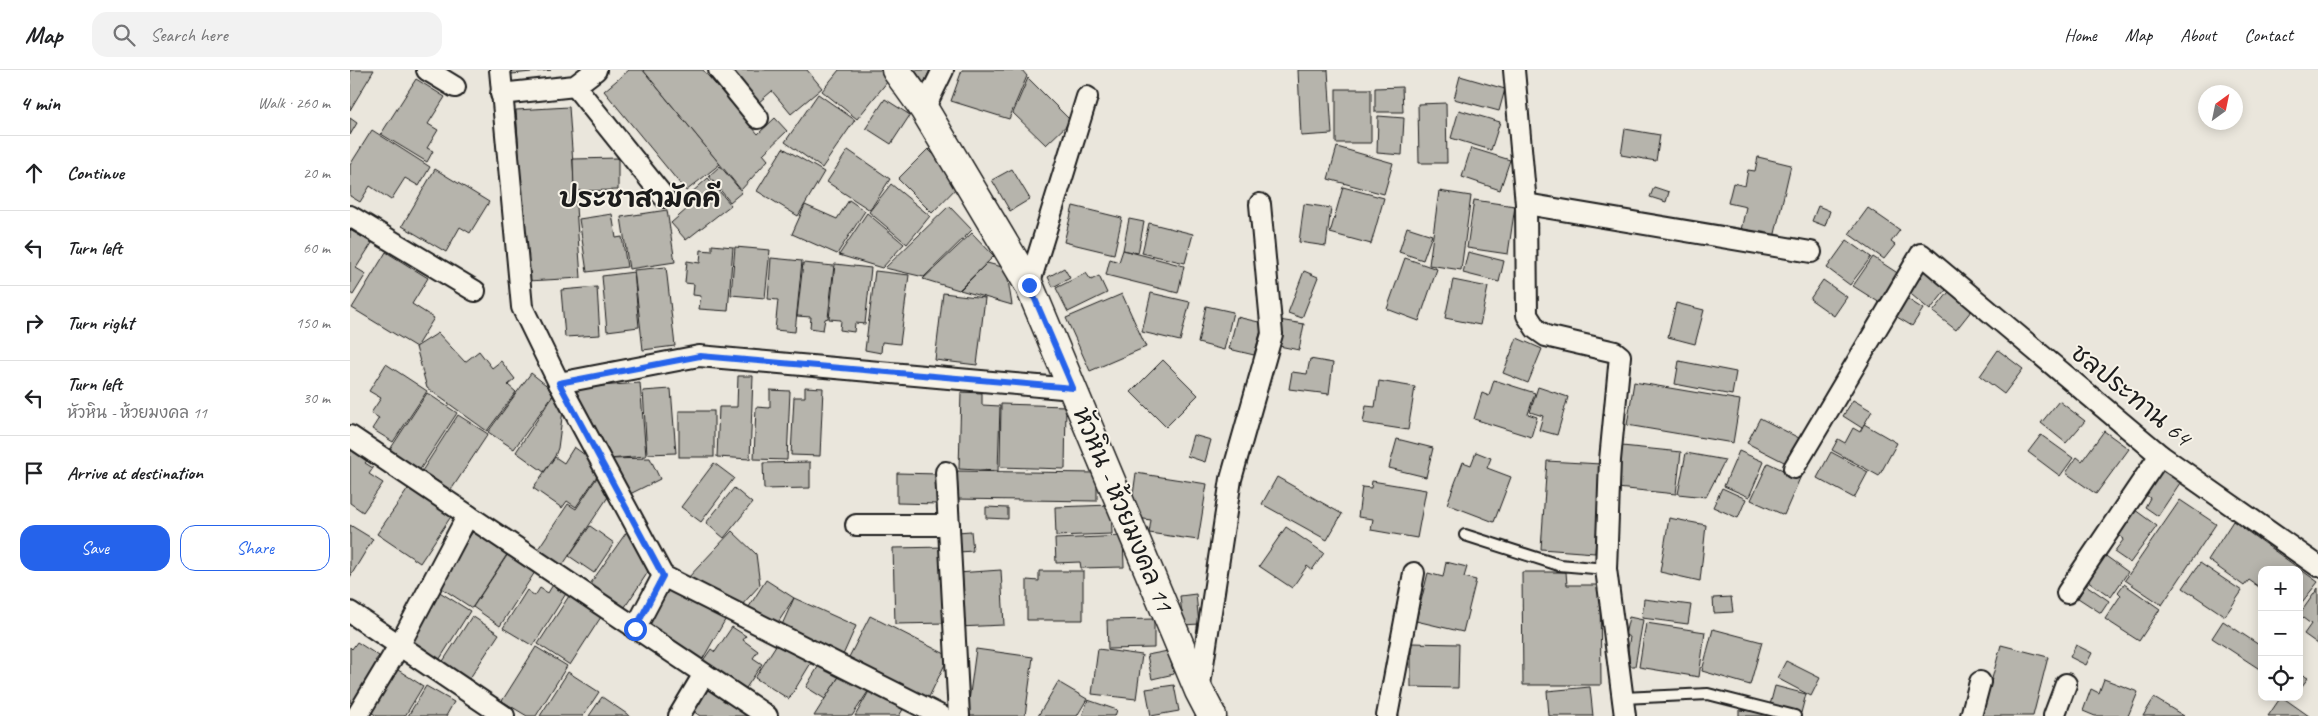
<!DOCTYPE html>
<html lang="en">
<head>
<meta charset="utf-8">
<style>
  body { margin:0; font-family:Caveat,"Playpen Sans Thai",sans-serif; background:#f2f2f2; color:#202124 }
  .controls { position:absolute; right:15px; bottom:15px; display:grid; overflow:hidden; border-radius:10px; box-shadow:0 2px 12px #0003 }
  .controls button { width:45px; height:45px; display:grid; place-items:center; padding:0; border:0; border-bottom:1px solid #e0e0e0; background:#fff; color:#202124; font:25px sans-serif }
  .compass { position:absolute; left:1848px; top:15px; width:45px; height:45px; border-radius:50%; background:#fff; box-shadow:0 2px 12px #0003; rotate:33deg }
  .stop { position:absolute; width:15px; height:15px; margin:-11px; border:4px solid #2563eb; border-radius:50%; background:#fff }
  .stop.end { background:#2563eb; border-color:#fff; box-shadow:0 1px 5px #0008 }
  .list { margin:0; padding:0; list-style:none }
  h2 { display:flex; justify-content:space-between; align-items:center; height:65px; margin:0; padding:0 20px; font-size:21px }
  h2 small { font-size:16px; font-weight:400; color:#757577 }
  .list li { display:grid; grid-template-columns:32px 1fr auto; gap:15px; align-items:center; box-sizing:border-box; height:75px; padding:0 20px; border-top:1px solid #e0e0e0 }
  .list b { display:block; font-size:19px; white-space:nowrap }
  .list p { margin:0; font-size:16px; white-space:nowrap; color:#757577 }
  .list em { font-size:16px; font-style:normal; color:#757577 }
  .actions { display:flex; gap:10px; padding:15px 20px }
  .actions a { flex:1; padding:11px 0; border:1px solid #2563eb; border-radius:15px; text-align:center; font-size:18px; color:#2563eb }
  .actions .main { background:#2563eb; color:#fff }
  .icon { flex:none; width:28px; height:28px; fill:none; stroke:currentColor; stroke-width:2; stroke-linecap:round; stroke-linejoin:round }
  .map { position:relative; flex:none; width:1968px; height:646px; overflow:hidden }
  header { display:flex; align-items:center; gap:30px; box-sizing:border-box; height:70px; padding:0 25px; background:#fff; border-bottom:1px solid #e0e0e0 }
  header strong { font-size:24px }
  nav { display:flex; gap:28px; margin-inline-start:auto; font-size:18px }
  .search { width:350px; height:45px; background:#f2f2f2; display:flex; align-items:center; gap:12px; box-sizing:border-box; padding:0 18px; border-radius:15px; color:#757577; font-size:19px }
  main { display:flex }
  aside { flex:1; background:#fff }
  .map>svg:first-child { display:block }
</style>
</head>
<body>
<header>
<strong>Map</strong>
<div class="search"><svg class="icon" aria-label="search" viewBox="0 0 24 24"><circle cx="10" cy="10" r="6"/><path d="M15 15l6 6"/></svg>Search here</div>
<nav><a>Home</a><a>Map</a><a>About</a><a>Contact</a></nav>
</header>
<main>
<aside>
<h2>4 min<small>Walk · 260 m</small></h2>
<ul class="list">
<li><svg class="icon" aria-label="ahead" viewBox="0 0 24 24"><path d="M12 20V5M6 11l6-6 6 6"/></svg><div><b>Continue</b></div><em>20 m</em></li>
<li><svg class="icon" aria-label="left" viewBox="0 0 24 24"><path d="M17 20v-9H6M10 6l-5 5 5 5"/></svg><div><b>Turn left</b></div><em>60 m</em></li>
<li><svg class="icon" aria-label="right" viewBox="0 0 24 24"><path d="M7 20v-9h11M14 6l5 5-5 5"/></svg><div><b>Turn right</b></div><em>150 m</em></li>
<li><svg class="icon" aria-label="left" viewBox="0 0 24 24"><path d="M17 20v-9H6M10 6l-5 5 5 5"/></svg><div><b>Turn left</b><p>หัวหิน - ห้วยมงคล 11</p></div><em>30 m</em></li>
<li><svg class="icon" aria-label="arrive" viewBox="0 0 24 24"><path d="M6 21V4h12l-3 4 3 4H6"/></svg><div><b>Arrive at destination</b></div></li>
</ul>
<div class="actions"><a class="main">Save</a><a>Share</a></div>
</aside>
<div class="map">
<svg width="1968" height="646" viewBox="0 0 1968 646">
  <rect width="100%" height="100%" fill="#eae6dc"/>
  <filter id="ink" filterUnits="userSpaceOnUse"><feTurbulence type="fractalNoise" baseFrequency=".02" numOctaves="2"/><feDisplacementMap in="SourceGraphic" scale="10" xChannelSelector="R" yChannelSelector="G"/><feConvolveMatrix kernelMatrix="1 2 1 2 8 2 1 2 1" color-interpolation-filters="sRGB"/></filter>
  <g filter="url(#ink)">
    <g fill="#b6b4ac" stroke="#1c1c1c">
      <path d="M0,0H24L0,40Z"/>
      <path d="M161,0H201L162,4Z"/>
      <path d="M279,0H293L370,94L336,121L254,21Z"/>
      <path d="M293,0H353L408,64L425,48L437,61L413,84L418,90L391,120Z"/>
      <path d="M381,0H457L472,18L441,44L422,21L408,33Z"/>
      <path d="M489,0H534L542,6L507,49L472,21Z"/>
      <path d="M565,0H580L574,13Z"/>
      <path d="M612,0H672L677,6L659,49L601,31Z"/>
      <path d="M948,0H978L982,64L951,66Z"/>
      <path d="M1110,6L1155,19L1149,41L1104,29Z"/>
      <path d="M678,8L721,51L696,75L663,43Z"/>
      <path d="M66,9L95,27L78,54L88,60L77,78L83,81L77,92L31,64Z"/>
      <path d="M1052,17L1053,42H1025V18Z"/>
      <rect x="986" y="19" width="35" height="54"/>
      <path d="M468,24L505,50L472,98L435,72Z"/>
      <path d="M535,29L560,45L541,74L516,58Z"/>
      <path d="M1096,33L1097,93H1069L1068,34Z"/>
      <path d="M219,37L231,208L178,211L166,40Z"/>
      <path d="M1109,40L1150,52L1141,80L1101,68Z"/>
      <path d="M1028,46L1054,48L1052,85L1027,83Z"/>
      <path d="M0,48L7,53L0,65Z"/>
      <path d="M1275,59L1310,65L1306,91L1271,85Z"/>
      <path d="M22,60L80,97L69,116L55,108L41,130L20,116L10,132L0,126V95Z"/>
      <path d="M987,77L1043,93L1034,124L978,109Z"/>
      <path d="M433,78L474,102L448,146L407,121Z"/>
      <path d="M1121,78L1160,90L1150,120L1112,107Z"/>
      <path d="M578,79L612,112L582,143L548,109Z"/>
      <path d="M498,80L540,109L520,140L477,112Z"/>
      <path d="M1408,87L1441,95L1424,168L1391,160L1396,137L1378,133L1383,113L1395,116L1398,100L1405,101Z"/>
      <path d="M268,88V120L224,121L223,89Z"/>
      <path d="M370,96L392,122L380,132L359,106Z"/>
      <path d="M85,99L139,132L120,163L110,157L96,182L52,156Z"/>
      <path d="M662,99L680,129L660,141L642,110Z"/>
      <path d="M358,108L381,135L336,170L321,153L337,139L331,132Z"/>
      <path d="M541,114L580,146L557,174L519,142Z"/>
      <path d="M993,117L1034,128L1021,174L980,163Z"/>
      <path d="M1304,117L1319,122L1316,132L1300,127Z"/>
      <path d="M1089,121L1121,126L1111,200L1079,195Z"/>
      <path d="M499,130L515,141L487,184L442,164L455,135L487,149Z"/>
      <path d="M1124,130L1165,136L1158,184L1117,178Z"/>
      <path d="M954,134L981,138L976,176L949,172Z"/>
      <path d="M599,136L622,160L574,207L535,198Z"/>
      <path d="M723,136L772,148L764,184L714,172Z"/>
      <path d="M1468,136L1480,141L1475,156L1462,151Z"/>
      <path d="M1518,138L1550,160L1541,172L1545,175L1534,189L1499,164Z"/>
      <path d="M317,140L325,192L279,199L271,147Z"/>
      <path d="M517,143L554,174L532,198L489,185Z"/>
      <path d="M262,144L266,168L272,167L277,197L237,202L229,149Z"/>
      <path d="M779,149L794,152L788,183L773,180Z"/>
      <path d="M799,153L843,164L835,193L792,183Z"/>
      <path d="M1057,157L1082,165L1073,190L1049,182Z"/>
      <path d="M0,160L22,173L6,198L16,204L3,225L0,223Z"/>
      <path d="M622,163L644,186L609,220L573,209Z"/>
      <path d="M1497,170L1521,187L1500,215L1477,198Z"/>
      <path d="M362,175L383,177L378,241L349,239L351,226L343,225L344,214L335,213L337,191L350,193L351,180L362,181Z"/>
      <path d="M385,177L420,180L415,228L381,225Z"/>
      <path d="M773,180L834,196L828,223L756,205L760,189L769,192Z"/>
      <path d="M36,182L78,208L62,234L84,248L66,277L2,238Z"/>
      <path d="M1118,182L1154,191L1149,212L1113,203Z"/>
      <path d="M1523,187L1549,204L1530,233L1503,216Z"/>
      <path d="M421,188L452,191L445,262L425,260L428,230L418,229Z"/>
      <path d="M1055,188L1087,199L1069,251L1037,239Z"/>
      <path d="M453,193L484,196L478,248L475,249L473,260L460,258L461,247L447,246Z"/>
      <path d="M637,193L656,198L662,235L610,220Z"/>
      <path d="M485,194L521,198L515,254L505,253L504,262L490,260L491,250L479,249Z"/>
      <path d="M1575,196L1600,215L1580,240L1556,220Z"/>
      <path d="M316,197L325,276L293,280L284,200Z"/>
      <path d="M714,198L720,208L703,217L698,207Z"/>
      <path d="M525,201L559,205L550,274L532,272L531,283L515,280Z"/>
      <path d="M954,201L968,207L952,248L938,243Z"/>
      <path d="M284,202L289,257L257,261L252,206Z"/>
      <path d="M736,203L741,210L749,206L757,223L718,242L706,218Z"/>
      <path d="M1103,210L1138,217L1130,255L1095,248Z"/>
      <path d="M1473,210L1497,227L1484,246L1460,229Z"/>
      <path d="M247,217L250,265L215,267L211,220Z"/>
      <path d="M1602,218L1625,236L1606,260L1583,242Z"/>
      <path d="M593,223L635,228L627,295L585,290Z"/>
      <path d="M801,223L840,232L830,271L792,262Z"/>
      <path d="M772,224L796,277L740,301L716,248Z"/>
      <path d="M1553,226L1573,239L1562,256L1542,244Z"/>
      <path d="M1326,233L1354,240L1345,274L1318,267Z"/>
      <path d="M856,236L883,242L874,280L848,273Z"/>
      <path d="M887,247L913,253L904,285L879,279Z"/>
      <path d="M929,250L954,254L949,280L924,275Z"/>
      <path d="M88,263L115,292L129,281L142,298L151,291L165,309L158,315L166,322L137,361L77,318L66,277Z"/>
      <path d="M1167,268L1192,279L1178,313L1153,303Z"/>
      <path d="M1648,280L1673,299L1654,324L1630,306Z"/>
      <path d="M960,289L983,293L979,324L939,319L942,302L957,304Z"/>
      <path d="M813,290L848,325L816,357L781,322Z"/>
      <path d="M1329,291L1386,302L1382,325L1325,314Z"/>
      <path d="M36,294L77,321L43,372L22,359L29,348L21,343L31,328L19,321Z"/>
      <path d="M181,303L205,322L164,379L138,362Z"/>
      <path d="M388,306H403L400,389L367,387L369,337H387Z"/>
      <path d="M1144,310L1185,323L1178,344L1187,347L1181,367L1124,349L1132,323L1139,326Z"/>
      <path d="M1029,311L1065,317L1058,360L1013,353L1016,336L1025,337Z"/>
      <path d="M1284,312L1390,330L1383,373L1277,355Z"/>
      <path d="M290,313L296,386L258,389L223,318Z"/>
      <path d="M455,317L473,318L470,386L441,385L444,327H455Z"/>
      <path d="M1188,317L1218,327L1207,365L1189,360L1193,346L1180,342Z"/>
      <path d="M321,319L326,383L297,384L293,321Z"/>
      <path d="M420,320L440,321L437,390L404,389L406,337L420,338Z"/>
      <path d="M611,322L632,323V335L650,336L648,401L609,399Z"/>
      <path d="M77,323L107,343L69,401L39,381Z"/>
      <path d="M204,324L213,340L208,378L205,386L194,402L166,382Z"/>
      <path d="M1503,330L1522,341L1512,358L1493,346Z"/>
      <path d="M1709,331L1735,351L1716,373L1691,353Z"/>
      <path d="M651,334L716,336L715,399L650,397Z"/>
      <rect x="329" y="341" width="35" height="46"/>
      <path d="M108,345L138,364L101,420L72,401Z"/>
      <path d="M1410,348L1449,368L1436,393L1397,373Z"/>
      <path d="M1514,354L1547,373L1529,406L1482,380L1488,369L1495,373L1503,358L1510,362Z"/>
      <path d="M1754,361L1779,379L1746,424L1716,403L1727,387L1732,391Z"/>
      <path d="M843,365L861,370L855,392L837,386Z"/>
      <path d="M1691,365L1723,388L1710,406L1678,382Z"/>
      <path d="M1047,369L1083,378L1076,407L1039,398Z"/>
      <path d="M0,374L19,388L15,393L23,398L19,404L33,413L13,442L0,433Z"/>
      <path d="M1272,376L1331,382L1326,424L1267,418Z"/>
      <path d="M224,377L242,390L249,403L226,437L217,431L212,438L183,418L205,387L214,393Z"/>
      <path d="M1389,381L1414,392L1399,427L1374,416Z"/>
      <path d="M1126,382L1141,388L1137,398L1161,407L1144,452L1097,434L1113,392L1121,395Z"/>
      <path d="M1481,382L1518,402L1504,428L1467,408Z"/>
      <path d="M1336,383L1375,390L1356,427L1328,424Z"/>
      <path d="M300,388L310,409L278,425L259,389Z"/>
      <path d="M1197,391L1251,394L1245,483L1191,479Z"/>
      <path d="M460,392V418L414,419L413,393Z"/>
      <path d="M364,393L384,408L351,452L331,437Z"/>
      <path d="M1418,393L1450,408L1434,445L1401,430Z"/>
      <path d="M1810,394L1832,410L1808,446L1795,437L1800,428L1792,422Z"/>
      <path d="M603,401L747,403V431L602,429Z"/>
      <path d="M547,403L589,404V434L547,433Z"/>
      <path d="M786,403L857,414L848,470L799,463L801,450L780,447Z"/>
      <path d="M248,406L258,427L212,496L188,479L218,434L226,439Z"/>
      <path d="M927,407L992,444L977,470L912,434Z"/>
      <path d="M1022,411L1076,420L1067,468L1021,460L1023,449L1008,447L1012,417L1021,418Z"/>
      <path d="M60,416L102,445L70,493L27,464Z"/>
      <path d="M384,418L402,433L374,468L356,453Z"/>
      <path d="M1372,418L1396,429L1388,448L1363,437Z"/>
      <path d="M1830,430L1866,454L1812,535L1775,510Z"/>
      <path d="M761,435L762,464L706,466L705,437Z"/>
      <path d="M636,437L658,438V449L636,448Z"/>
      <path d="M1781,437L1807,456L1780,493L1764,482L1774,469L1766,463Z"/>
      <path d="M1319,448L1356,455L1350,511L1310,502Z"/>
      <path d="M1883,451L1968,512L1949,536V500H1912V519L1899,510L1894,516L1858,490Z"/>
      <path d="M0,455L23,469L0,507Z"/>
      <path d="M240,456L264,473L244,503L219,486Z"/>
      <path d="M936,457L974,483L962,500L957,496L942,518L909,496Z"/>
      <path d="M124,460L158,483L122,538L87,515Z"/>
      <path d="M278,460L300,499L273,540L238,517Z"/>
      <path d="M382,461L406,484L410,515L390,537L336,510Z"/>
      <path d="M621,461L623,481L609,482L607,462Z"/>
      <path d="M773,466L774,497L731,498L730,492L706,493L705,469Z"/>
      <path d="M595,477L597,553L545,554L543,478Z"/>
      <path d="M158,484L185,502L150,556L123,537Z"/>
      <path d="M1753,484L1778,502L1761,527L1734,508Z"/>
      <path d="M1096,492L1117,497L1114,507L1126,510L1113,562L1066,551L1078,503L1093,507Z"/>
      <path d="M1850,493L1892,521L1875,546L1833,518Z"/>
      <path d="M651,500L654,555L608,557L607,503Z"/>
      <path d="M689,501H733V550H677V510L689,511Z"/>
      <path d="M1172,502H1216L1217,515H1250L1251,615H1173Z"/>
      <path d="M416,510L444,528L425,557L397,540Z"/>
      <path d="M321,511L378,545L352,590L295,556Z"/>
      <path d="M204,513L217,522L183,576L153,558L177,520L185,526L190,518L198,523Z"/>
      <path d="M1774,514L1810,539L1789,571L1755,549L1771,525L1768,522Z"/>
      <path d="M1736,515L1759,531L1751,543L1728,528Z"/>
      <path d="M1968,518V574L1954,564L1961,554L1949,545Z"/>
      <path d="M88,521L120,541L86,595L55,574Z"/>
      <path d="M846,524L849,554L833,555L830,526Z"/>
      <path d="M219,526L251,547L220,595L188,574Z"/>
      <path d="M1381,527L1383,542L1364,543L1363,528Z"/>
      <path d="M444,528L506,556L493,585L431,557Z"/>
      <path d="M1294,529L1341,535L1338,554L1292,548Z"/>
      <path d="M122,546L149,564L116,614L90,596Z"/>
      <path d="M520,546L599,586L577,631L497,591Z"/>
      <path d="M1279,547L1293,550L1285,596H1280L1278,578L1280,567L1275,565Z"/>
      <path d="M804,549V578L758,579L757,550Z"/>
      <path d="M1873,551L1912,577L1911,600L1862,568Z"/>
      <path d="M1296,553L1355,562L1349,607L1289,597Z"/>
      <path d="M382,557L396,566L393,570L408,581L403,588L412,594L394,621L352,592L361,579L365,582Z"/>
      <path d="M1363,559L1412,572L1400,615L1352,601Z"/>
      <path d="M7,572L29,586L25,591L29,593L3,634L0,632V577L2,579Z"/>
      <path d="M428,572L461,593L439,629L405,608Z"/>
      <path d="M1061,573L1109,574L1108,618L1061,617Z"/>
      <path d="M1651,575L1698,587L1683,646H1632Z"/>
      <path d="M1726,575L1742,583L1736,595L1720,587Z"/>
      <path d="M186,577L217,596L186,646H177L152,631Z"/>
      <path d="M626,579L683,587L675,646H617Z"/>
      <path d="M748,579L792,585L786,629L742,624Z"/>
      <path d="M818,581L824,604L802,609L797,585Z"/>
      <path d="M1436,591L1470,608L1461,626L1427,608Z"/>
      <path d="M471,592L490,605L475,629L456,617Z"/>
      <path d="M45,598L73,616L55,646H27L19,641Z"/>
      <path d="M218,602L249,622L233,646H190Z"/>
      <path d="M492,602L519,620L502,646H464Z"/>
      <path d="M1949,603L1958,608L1949,620Z"/>
      <path d="M1754,609L1788,622L1778,646H1745L1733,641L1741,619L1749,623Z"/>
      <path d="M708,612L737,629L727,646H688Z"/>
      <path d="M824,615L829,641L801,646L796,619Z"/>
      <path d="M76,616L104,632L96,646H58Z"/>
      <path d="M360,616L404,646H350L343,641Z"/>
      <path d="M522,616L555,636L549,646H505Z"/>
      <path d="M1425,616L1456,624L1451,643L1420,635Z"/>
      <path d="M1240,617L1243,646H1199L1197,621Z"/>
      <path d="M252,627L280,646H239Z"/>
      <path d="M1931,627H1932L1959,646H1918Z"/>
      <path d="M1804,628L1834,646H1793Z"/>
      <path d="M738,630L767,640L765,646H732Z"/>
      <path d="M1389,640L1423,643L1422,646H1389Z"/>
    </g>
    <g fill="none" stroke-linecap="round" stroke-linejoin="round">
      <defs>
        <g id="lane">
          <path d="M1115,465L1209,495L1256,499"/>
          <path d="M1273,628L1358,624L1445,646"/>
        </g>
        <g id="street">
          <path d="M77,0L105,17"/>
          <path d="M150,0L172,237L209,313L313,506L285,559"/>
          <path d="M369,0L408,48"/>
          <path d="M1164,0L1176,134L1177,245L1186,259L1196,266L1265,282L1270,286L1260,390L1256,499L1275,646"/>
          <path d="M225,16L314,127"/>
          <path d="M151,24L225,16L246,0"/>
          <path d="M574,39L593,0"/>
          <path d="M1176,134L1461,182"/>
          <path d="M0,146L125,221"/>
          <path d="M679,215L737,27"/>
          <path d="M209,313L349,286L723,319"/>
          <path d="M0,366L417,646"/>
          <path d="M1444,398L1571,184L1810,385L1968,496"/>
          <path d="M596,402L609,646"/>
          <path d="M506,455H599"/>
          <path d="M313,506L591,646"/>
          <path d="M1717,523L1810,385"/>
          <path d="M0,542L154,646"/>
          <path d="M849,621L881,409L922,264L910,134"/>
          <path d="M7,646L49,576L118,445"/>
          <path d="M329,646L354,604"/>
          <path d="M1037,646L1064,503"/>
          <path d="M1621,646L1630,612"/>
          <path d="M1704,646L1716,614"/>
        </g>
        <path id="secondary" d="M546,0L574,39L679,215L849,621L862,646"/>
      </defs>
      <use href="#lane" stroke="#1c1c1c" stroke-width="14"/>
      <use href="#street" stroke="#1c1c1c" stroke-width="24"/>
      <use href="#secondary" stroke="#1c1c1c" stroke-width="31"/>
      <use href="#lane" stroke="#f7f3e8" stroke-width="10"/>
      <use href="#street" stroke="#f7f3e8" stroke-width="20"/>
      <use href="#secondary" stroke="#f7f3e8" stroke-width="28"/>
    </g>
  </g>
  <g fill="none" stroke-linecap="round" stroke-linejoin="round" filter="url(#ink)">
    <path stroke="#2563eb" stroke-width="6" d="M285,559L313,506L209,313L350,286L723,318L679,215"/>
  </g>
  <g text-anchor="middle" dominant-baseline="central" stroke-width="4" stroke-linejoin="round" paint-order="stroke">
    <g font-size="25" fill="#1c1c1c" stroke="#f7f3e8">
      <text transform="translate(1781 325) rotate(39)">ชลประทาน 64</text>
      <text transform="translate(773 439) rotate(67)">หัวหิน - ห้วยมงคล 11</text>
    </g>
    <g font-size="26" font-weight="bold" fill="#1c1c1c" stroke="#f7f3e8">
      <text x="290" y="128">ประชาสามัคคี</text>
    </g>
  </g>
</svg>
<div class="controls">
<button>+</button>
<button>−</button>
<button><svg class="icon" aria-label="locate" viewBox="0 0 24 24"><circle cx="12" cy="12" r="6"/><path d="M12 2v4M12 18v4M2 12h4M18 12h4"/></svg></button>
</div>
<svg class="compass" viewBox="-18 -18 36 36"><path d="M0-13l5 13h-10z" fill="#e53935"/><path d="M0 13l5-13h-10z" fill="#757577"/></svg>
<div class="stop" style="left:285px;top:559px"></div>
<div class="stop end" style="left:679px;top:215px"></div>
</div>
</main>
</body>
</html>
